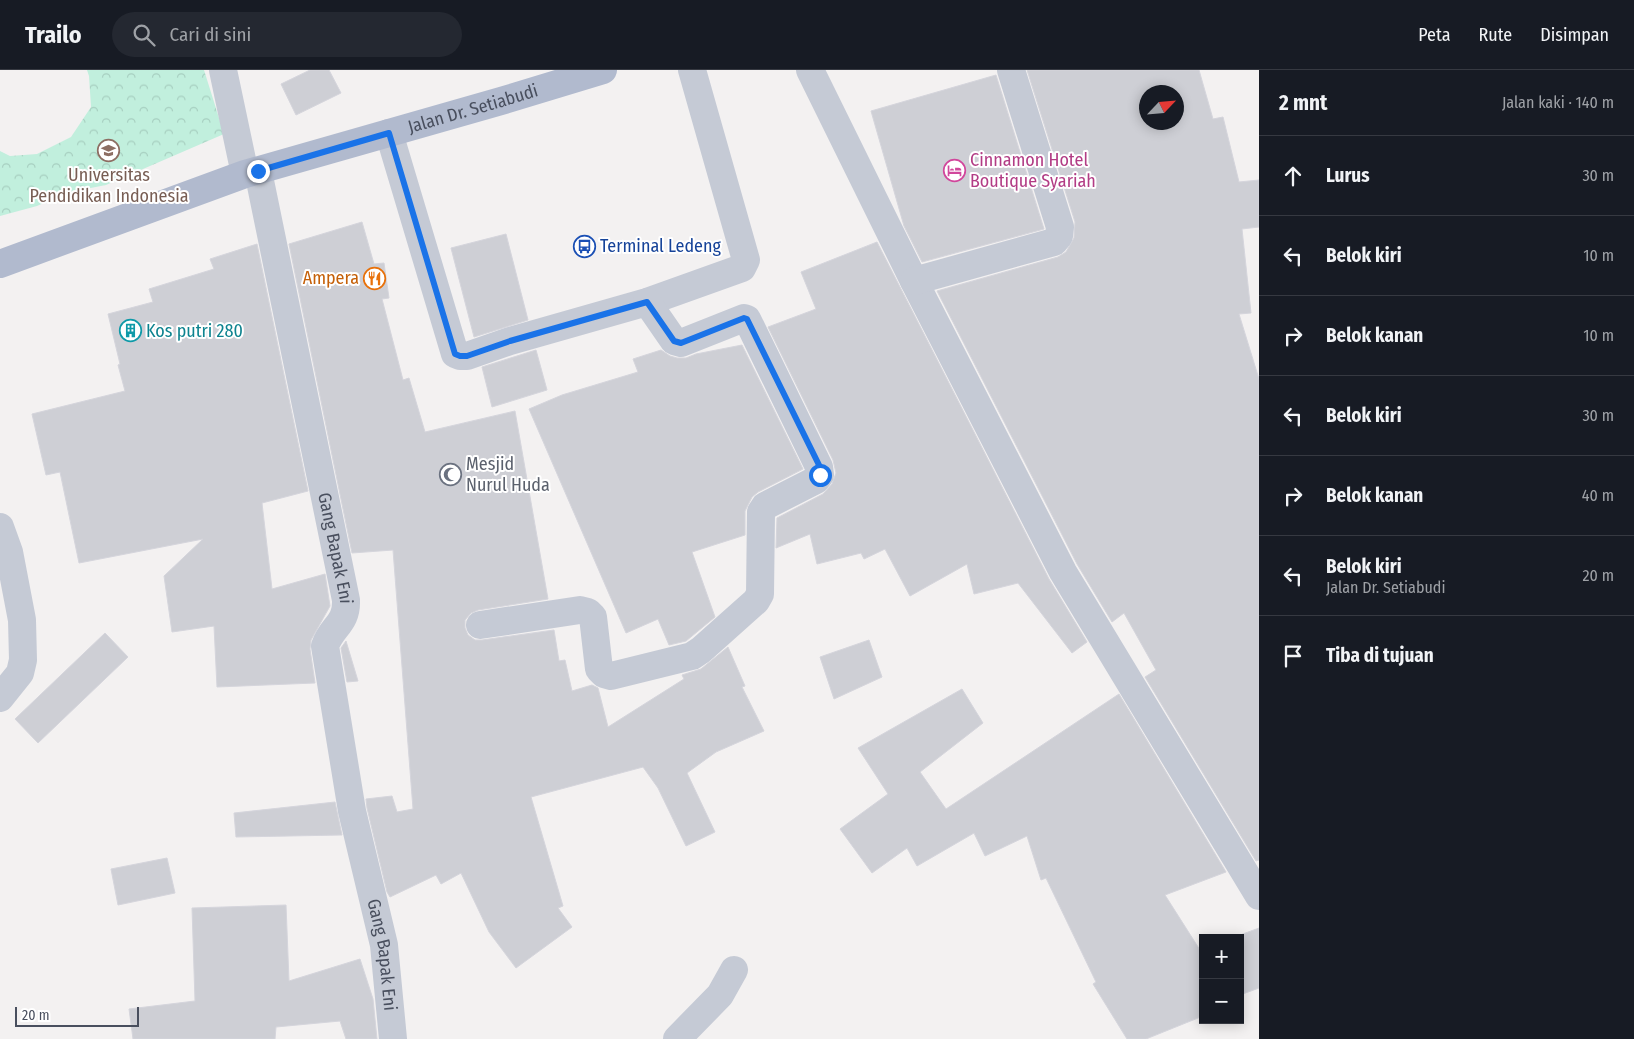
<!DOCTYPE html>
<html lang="id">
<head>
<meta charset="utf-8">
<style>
  body { margin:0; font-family:"Fira Sans Condensed",sans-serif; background:#242831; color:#f1f3f6 }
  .controls { position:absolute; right:15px; bottom:15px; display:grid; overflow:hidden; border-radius:0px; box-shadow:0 2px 12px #0003 }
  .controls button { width:45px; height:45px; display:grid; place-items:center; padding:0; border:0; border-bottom:1px solid #363941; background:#171b24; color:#f1f3f6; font:25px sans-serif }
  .compass { position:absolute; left:1139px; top:15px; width:45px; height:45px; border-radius:50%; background:#171b24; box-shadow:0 2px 12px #0003; rotate:64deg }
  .scale { position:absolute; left:15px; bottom:12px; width:124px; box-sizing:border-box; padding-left:5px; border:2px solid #494f5e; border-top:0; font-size:14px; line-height:18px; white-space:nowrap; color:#494f5e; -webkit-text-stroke:4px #fff; paint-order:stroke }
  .stop { position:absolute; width:15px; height:15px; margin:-11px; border:4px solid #1a73e8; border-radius:50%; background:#fff }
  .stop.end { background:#1a73e8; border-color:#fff; box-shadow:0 1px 5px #0008 }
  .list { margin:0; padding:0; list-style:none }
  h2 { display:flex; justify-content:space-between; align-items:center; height:65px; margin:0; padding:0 20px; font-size:21px }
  h2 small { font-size:16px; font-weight:400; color:#9ea1a6 }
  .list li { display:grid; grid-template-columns:32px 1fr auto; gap:15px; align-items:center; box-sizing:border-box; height:80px; padding:0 20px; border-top:1px solid #363941 }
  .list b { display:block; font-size:19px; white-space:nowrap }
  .list p { margin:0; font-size:16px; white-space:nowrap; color:#9ea1a6 }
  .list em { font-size:16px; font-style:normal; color:#9ea1a6 }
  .icon { flex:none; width:28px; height:28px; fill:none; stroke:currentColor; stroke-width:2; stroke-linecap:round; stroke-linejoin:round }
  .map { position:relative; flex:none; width:1259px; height:969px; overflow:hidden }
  header { display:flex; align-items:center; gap:30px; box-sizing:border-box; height:70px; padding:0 25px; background:#171b24; border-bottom:1px solid #363941 }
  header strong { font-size:24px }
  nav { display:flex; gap:28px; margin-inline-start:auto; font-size:18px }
  .search { width:350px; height:45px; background:#242831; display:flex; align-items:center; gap:12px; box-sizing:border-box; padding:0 18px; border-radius:28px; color:#9ea1a6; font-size:19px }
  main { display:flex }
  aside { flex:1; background:#171b24 }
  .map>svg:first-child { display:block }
</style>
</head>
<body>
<header>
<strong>Trailo</strong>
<div class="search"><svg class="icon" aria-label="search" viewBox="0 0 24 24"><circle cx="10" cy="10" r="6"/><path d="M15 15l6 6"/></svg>Cari di sini</div>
<nav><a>Peta</a><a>Rute</a><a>Disimpan</a></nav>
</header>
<main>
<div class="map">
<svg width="1259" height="969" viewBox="0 0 1259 969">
  <defs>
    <pattern id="forest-crowns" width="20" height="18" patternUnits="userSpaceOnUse" patternTransform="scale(1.25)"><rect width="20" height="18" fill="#c1efdd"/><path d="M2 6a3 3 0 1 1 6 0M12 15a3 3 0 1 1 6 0" fill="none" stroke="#a7cfc0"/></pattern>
  </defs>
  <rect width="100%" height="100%" fill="#f3f1f1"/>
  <path fill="url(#forest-crowns)" d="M87,0H204L224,64L106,115L65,123L37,136L0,146V81L10,86L37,84L71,67L91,37L89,6Z"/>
  <g fill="#cecfd5" stroke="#d5d5dc" fill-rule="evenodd">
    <path d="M310,0H329L341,23L296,45L281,14Z"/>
    <path d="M1027,0H1199L1213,49L1223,47L1239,112L1259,110V157L1242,159L1251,243L1239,244L1259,309V790L1256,791L1145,607L1156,600L1124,543L1112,552L1077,494L937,221L1058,187L1066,182L1074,168L1075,152ZM1146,22H1176V52H1146Z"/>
    <path d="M996,5L1044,159L922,192L904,156L871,41Z"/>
    <path d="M362,152L374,194L384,193L389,228L382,229L403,310L409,308L425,362L515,341L548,529L478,540L471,543L465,550V558L468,565L475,570H482L554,560L559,591L565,590L572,621L592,615L598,618L608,657L684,609L682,605L701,599L728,577L745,616L742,617L764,661L716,682L687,703L715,762L686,776L658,718L643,697L531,727L563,836L558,838L572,857L516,898L489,862L461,803L441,814L436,805L390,827L387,822L367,738L366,729L392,726L397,742L413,739L393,480L352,483L289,174Z"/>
    <path d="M506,164L528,250L474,267L451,178Z"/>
    <path d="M877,172L1049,509L1087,572L1072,583L1018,513L974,524L967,494L910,526L885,479L864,489L861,483L817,494L810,464L776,478L777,448L823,424L832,414L836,403L833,390L768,257L816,239L801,202Z"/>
    <path d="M257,174L308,421L262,433L272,519L325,504L330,536L311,570L310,579L315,613L217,617L214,556L172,562L164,506L203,469L79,493L60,402L46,405L32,344L125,321L118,295L120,294L108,244L153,232L149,219L214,199L210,189Z"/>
    <path d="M742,275L803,399L758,422L752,427L745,441V465L692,482L715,547L686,571L669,575L658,549L626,563L529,339L562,325L638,302L633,289L661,280L670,286L677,288H686L696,284Z"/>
    <path d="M536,280L547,320L492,337L482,297Z"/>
    <path d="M105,563L128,587L38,673L15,649Z"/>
    <path d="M869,570L882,607L834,629L820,587Z"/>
    <path d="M346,571L358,611L347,612L341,578Z"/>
    <path d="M962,619L983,653L920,702L946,739L1119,624L1226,802L1165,825L1200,880L1203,879V946L1146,969H1127L1093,914L1096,912L1046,808L1041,810L1027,766L985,786L974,763L917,796L907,778L872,803L840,759L888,724L858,678Z"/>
    <path d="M335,732L342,765L236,767L234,743Z"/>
    <path d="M167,788L175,823L118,835L111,799Z"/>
    <path d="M286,835L289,911L360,889L373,929L377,969H346L340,951L276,957L275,969H133L129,939L195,931L192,838Z"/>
    <path d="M1259,858V918L1240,925V868H1232Z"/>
  </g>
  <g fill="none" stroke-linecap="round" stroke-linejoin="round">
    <g stroke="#c5cad5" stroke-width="28">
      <path d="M223,0L245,104"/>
      <path d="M810,0L914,211L1063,502L1259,826"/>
      <path d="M389,63L455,284L460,286H467L510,271L647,232L742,198L746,190L692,0"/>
      <path id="s1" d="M258,101L346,530C347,554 332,556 325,576L352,741L384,875L393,969"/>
      <path d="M914,211L1054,172L1059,166L1060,157L1011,0"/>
      <path d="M0,457L9,482L22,550L23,590L20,603L0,628"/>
      <path d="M480,555L580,540L588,542L593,547L599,599L604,604L611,606L692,586L701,580L756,531L760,524L761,442L765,436L816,410L820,405L819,397L747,249L744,248L681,273L674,271L647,232"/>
      <path d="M677,969L720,925L734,900"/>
    </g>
    <path stroke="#b1bace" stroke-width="28" id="s2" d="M0,194L245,104L501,31L603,0"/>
  </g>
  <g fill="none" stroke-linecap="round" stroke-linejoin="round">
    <path stroke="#1a73e8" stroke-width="6" d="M258,101L389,63L455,284L460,286H467L510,271L647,232L674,271L681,273L744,248L747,249L820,397V405"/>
  </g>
  <defs>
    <symbol id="university-ring" viewBox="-11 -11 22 22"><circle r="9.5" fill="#fff" stroke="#8d6e63" stroke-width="1.5"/><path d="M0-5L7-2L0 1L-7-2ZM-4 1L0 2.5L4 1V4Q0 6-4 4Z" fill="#8d6e63"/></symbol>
    <symbol id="hotel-ring" viewBox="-11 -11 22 22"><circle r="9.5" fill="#fff" stroke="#d1479c" stroke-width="1.5"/><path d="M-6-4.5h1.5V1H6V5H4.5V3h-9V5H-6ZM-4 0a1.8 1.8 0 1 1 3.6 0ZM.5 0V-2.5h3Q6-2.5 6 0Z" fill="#d1479c"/></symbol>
    <symbol id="bus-ring" viewBox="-11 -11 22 22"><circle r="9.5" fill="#fff" stroke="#1a4fb4" stroke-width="1.5"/><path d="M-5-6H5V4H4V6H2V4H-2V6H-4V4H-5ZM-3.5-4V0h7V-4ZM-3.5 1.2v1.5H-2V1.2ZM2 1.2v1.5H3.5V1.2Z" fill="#1a4fb4"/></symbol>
    <symbol id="restaurant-ring" viewBox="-11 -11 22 22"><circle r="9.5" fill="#fff" stroke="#e8710a" stroke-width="1.5"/><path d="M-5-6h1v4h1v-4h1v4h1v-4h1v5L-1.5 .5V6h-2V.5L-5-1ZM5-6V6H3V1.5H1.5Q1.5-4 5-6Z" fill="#e8710a"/></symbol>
    <symbol id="building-ring" viewBox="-11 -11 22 22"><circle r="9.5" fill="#fff" stroke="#0f9aa8" stroke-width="1.5"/><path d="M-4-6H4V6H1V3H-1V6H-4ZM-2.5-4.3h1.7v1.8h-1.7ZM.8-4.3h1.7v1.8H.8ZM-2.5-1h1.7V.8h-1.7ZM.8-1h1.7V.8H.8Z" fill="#0f9aa8"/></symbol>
    <symbol id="mosque-ring" viewBox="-11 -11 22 22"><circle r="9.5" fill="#fff" stroke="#6b7280" stroke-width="1.5"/><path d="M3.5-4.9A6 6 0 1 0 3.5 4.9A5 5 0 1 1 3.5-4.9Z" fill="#6b7280"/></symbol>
  </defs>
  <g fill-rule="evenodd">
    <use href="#university-ring" x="96" y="68" width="25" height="25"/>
    <use href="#hotel-ring" x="942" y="88" width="25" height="25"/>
    <use href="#bus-ring" x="572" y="164" width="25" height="25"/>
    <use href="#restaurant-ring" x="362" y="196" width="25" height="25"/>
    <use href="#building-ring" x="118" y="248" width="25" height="25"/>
    <use href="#mosque-ring" x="438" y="392" width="25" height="25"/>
  </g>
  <g text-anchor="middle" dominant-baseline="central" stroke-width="4" stroke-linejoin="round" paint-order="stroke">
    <g font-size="18" fill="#494f5e" stroke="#fff">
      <text stroke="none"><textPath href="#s2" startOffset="498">Jalan Dr. Setiabudi</textPath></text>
      <text stroke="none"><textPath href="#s1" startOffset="385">Gang Bapak Eni</textPath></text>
      <text stroke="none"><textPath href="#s1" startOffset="804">Gang Bapak Eni</textPath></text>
    </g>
    <g font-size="18" fill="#b23c85" stroke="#fff" text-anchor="start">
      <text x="970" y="90">Cinnamon Hotel<tspan x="970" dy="21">Boutique Syariah</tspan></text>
    </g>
    <g font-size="18" fill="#785e54" stroke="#fff">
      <text x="109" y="105">Universitas<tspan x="109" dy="21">Pendidikan Indonesia</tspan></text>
    </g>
    <g font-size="18" fill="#164399" stroke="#fff" text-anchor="start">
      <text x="600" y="176">Terminal Ledeng</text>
    </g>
    <g font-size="18" fill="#c56008" stroke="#fff" text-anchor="end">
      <text x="359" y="208">Ampera</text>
    </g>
    <g font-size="18" fill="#0d838f" stroke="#fff" text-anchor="start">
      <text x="146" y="261">Kos putri 280</text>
    </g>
    <g font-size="18" fill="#5b616d" stroke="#fff" text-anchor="start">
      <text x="466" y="394">Mesjid<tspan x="466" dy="21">Nurul Huda</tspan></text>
    </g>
  </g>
</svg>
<div class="controls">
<button>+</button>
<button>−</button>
</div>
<svg class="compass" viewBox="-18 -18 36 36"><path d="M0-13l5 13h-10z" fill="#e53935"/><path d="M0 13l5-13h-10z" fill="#9ea1a6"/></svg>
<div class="scale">20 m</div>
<div class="stop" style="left:820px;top:405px"></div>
<div class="stop end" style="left:258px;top:101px"></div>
</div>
<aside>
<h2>2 mnt<small>Jalan kaki · 140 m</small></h2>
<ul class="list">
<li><svg class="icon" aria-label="ahead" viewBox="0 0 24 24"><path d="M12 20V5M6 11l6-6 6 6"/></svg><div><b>Lurus</b></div><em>30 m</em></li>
<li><svg class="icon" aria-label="left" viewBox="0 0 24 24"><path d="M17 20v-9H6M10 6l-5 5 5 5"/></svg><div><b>Belok kiri</b></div><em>10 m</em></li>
<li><svg class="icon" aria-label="right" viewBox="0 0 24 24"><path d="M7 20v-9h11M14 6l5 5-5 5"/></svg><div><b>Belok kanan</b></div><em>10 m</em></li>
<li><svg class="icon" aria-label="left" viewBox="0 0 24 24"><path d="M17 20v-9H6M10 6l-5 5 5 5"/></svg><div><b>Belok kiri</b></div><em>30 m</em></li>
<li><svg class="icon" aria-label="right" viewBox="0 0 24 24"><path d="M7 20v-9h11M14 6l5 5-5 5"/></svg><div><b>Belok kanan</b></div><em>40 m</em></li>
<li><svg class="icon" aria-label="left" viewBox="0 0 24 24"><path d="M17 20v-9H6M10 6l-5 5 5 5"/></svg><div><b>Belok kiri</b><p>Jalan Dr. Setiabudi</p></div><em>20 m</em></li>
<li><svg class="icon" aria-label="arrive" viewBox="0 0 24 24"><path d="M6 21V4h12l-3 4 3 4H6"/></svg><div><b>Tiba di tujuan</b></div></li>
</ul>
</aside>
</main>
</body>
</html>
